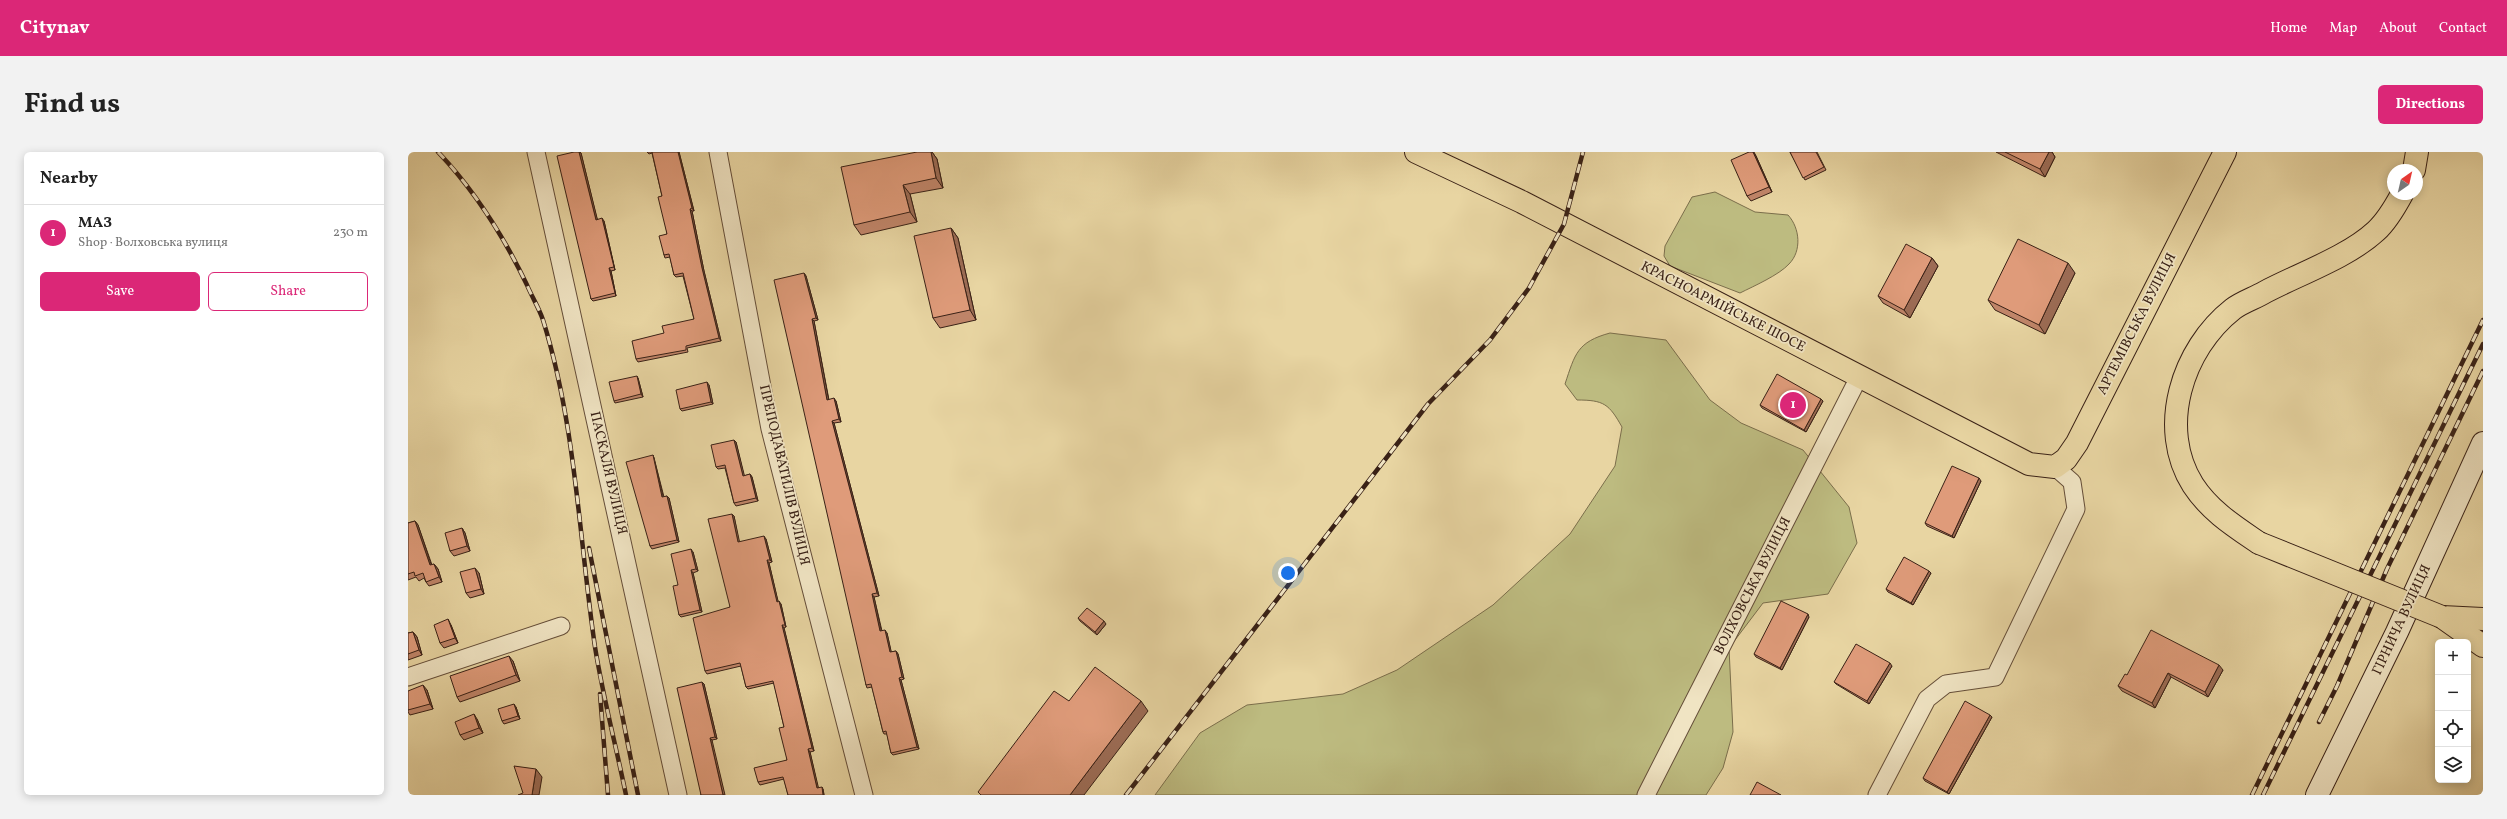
<!DOCTYPE html>
<html lang="en">
<head>
<meta charset="utf-8">
<style>
  body { margin:0; font-family:Vollkorn,serif; background:#f2f2f2; color:#222 }
  .controls { position:absolute; right:12px; bottom:12px; display:grid; overflow:hidden; border-radius:6px; box-shadow:0 2px 10px #0003 }
  .controls button { width:36px; height:36px; display:grid; place-items:center; padding:0; border:0; border-bottom:1px solid #e0e0e0; background:#fff; color:#222; font:20px sans-serif }
  .compass { position:absolute; left:1979px; top:12px; width:36px; height:36px; border-radius:50%; background:#fff; box-shadow:0 2px 10px #0003; rotate:34deg }
  .you { position:absolute; left:880px; top:421px; width:14px; height:14px; margin:-10px; border:3px solid #fff; border-radius:50%; background:#1a73e8; box-shadow:0 0 0 6px #1a73e833 }
  .badge { display:grid; place-items:center; width:26px; height:26px; border-radius:50%; background:#db2777; color:#fff; font-size:13px; font-weight:700 }
  .pin { position:absolute; translate:-50% -50%; border:2px solid #fff; box-shadow:0 1px 4px #0006 }
  .list { margin:0; padding:0; list-style:none }
  h2 { display:flex; justify-content:space-between; align-items:center; height:52px; margin:0; padding:0 16px; font-size:17px }
  h2 small { font-size:13px; font-weight:400; color:#767676 }
  .list li { display:grid; grid-template-columns:26px 1fr auto; gap:12px; align-items:center; box-sizing:border-box; height:56px; padding:0 16px; border-top:1px solid #e0e0e0 }
  .list b { display:block; font-size:15px; white-space:nowrap }
  .list p { margin:0; font-size:13px; white-space:nowrap; color:#767676 }
  .list em { font-size:13px; font-style:normal; color:#767676 }
  .actions { display:flex; gap:8px; padding:12px 16px }
  .actions a { flex:1; padding:9px 0; border:1px solid #db2777; border-radius:6px; text-align:center; font-size:14px; color:#db2777 }
  .actions .main { background:#db2777; color:#fff }
  .icon { flex:none; width:22px; height:22px; fill:none; stroke:currentColor; stroke-width:2; stroke-linecap:round; stroke-linejoin:round }
  .map { position:relative; flex:none; width:2075px; height:643px; overflow:hidden; border-radius:6px }
  header { display:flex; align-items:center; gap:24px; box-sizing:border-box; height:56px; padding:0 20px; background:#db2777; color:#fff }
  header strong { font-size:19px }
  nav { display:flex; gap:22px; margin-inline-start:auto; font-size:14px }
  .intro { display:flex; align-items:center; justify-content:space-between; box-sizing:border-box; height:96px; padding:0 24px }
  h1 { margin:0; font-size:28px }
  .button { padding:10px 18px; border-radius:6px; background:#db2777; color:#fff; font-size:14px; font-weight:700 }
  main { display:flex; gap:24px; padding:0 24px }
  aside { flex:1; background:#fff; border-radius:6px; box-shadow:0 2px 10px #0003 }
  .map>svg:first-child { display:block }
</style>
</head>
<body>
<header>
<strong>Citynav</strong>
<nav><a>Home</a><a>Map</a><a>About</a><a>Contact</a></nav>
</header>
<div class="intro"><h1>Find us</h1><a class="button">Directions</a></div>
<main>
<aside>
<h2>Nearby<small></small></h2>
<ul class="list">
<li><span class="badge">1</span><div><b>МАЗ</b><p>Shop · Волховська вулиця</p></div><em>230 m</em></li>
</ul>
<div class="actions"><a class="main">Save</a><a>Share</a></div>
</aside>
<div class="map">
<svg width="2075" height="643" viewBox="0 0 2075 643">
  <rect width="100%" height="100%" fill="#e8d5a2"/>
  <filter id="stains"><feTurbulence type="fractalNoise" baseFrequency=".005" numOctaves="4"/><feColorMatrix values="0 0 0 0 .2 0 0 0 0 .09 0 0 0 0 .02 0 0 0 .5 -.17"/></filter>
  <radialGradient id="worn" r=".72"><stop offset=".6" stop-color="#630" stop-opacity="0"/><stop offset="1" stop-color="#630" stop-opacity=".3"/></radialGradient>
  <g fill="#bdbb80" stroke="#7b6e4b">
    <path d="M1307,40L1347,60L1380,63C1392,76 1394,99 1381,112C1371,123 1346,134 1332,141L1262,114L1256,104L1257,94L1284,45Z"/>
    <path d="M1202,181L1258,188L1302,248L1333,271L1395,298L1441,355L1449,391L1420,442L1355,451L1321,496L1325,580L1315,616L1298,643H747L792,581L839,553L935,542L989,518L1085,453L1162,382L1207,314L1214,275C1201,252 1196,248 1169,248L1157,232C1167,202 1169,190 1202,181Z"/>
  </g>
  <g fill="none" stroke-linecap="round" stroke-linejoin="round">
    <defs>
      <g id="minor">
        <path d="M128,0L270,643"/>
        <path d="M310,0L362,277L456,643"/>
        <path d="M0,525L153,474"/>
        <path d="M1238,643L1451,225"/>
        <path d="M1469,643L1519,547L1538,532L1587,525L1668,357L1664,330L1647,315"/>
      </g>
      <path id="secondary" d="M1909,643L1989,480L2075,291"/>
      <g id="primary">
        <path d="M1008,0L1114,50L1621,312L1647,315L1658,307L1669,291L1817,0"/>
        <path d="M2006,18L2009,0"/>
        <path d="M1851,391C1826,374 1802,359 1785,333C1749,276 1774,197 1825,157C1834,150 1847,146 1857,140C1891,122 1940,105 1968,79C1979,69 1987,55 1994,42"/>
        <path d="M2034,465L2075,494"/>
        <path d="M2034,465L2075,467"/>
      </g>
    </defs>
    <use href="#minor" stroke="#654e39" stroke-width="19"/>
    <use href="#secondary" stroke="#392116" stroke-width="24"/>
    <use href="#primary" stroke="#392116" stroke-width="24"/>
    <use href="#minor" stroke="#f0e4c3" stroke-width="17"/>
    <use href="#secondary" stroke="#f0e4c3" stroke-width="22"/>
    <use href="#primary" stroke="#e8d5a2" stroke-width="22"/>
    <defs>
      <g id="rail">
        <path d="M30,0C67,39 96,85 119,133C124,145 131,156 135,168C168,274 171,386 187,495C195,545 208,594 218,643"/>
        <path d="M181,396L230,643"/>
        <path d="M192,542L200,643"/>
        <path d="M1911,570L1929,534L1979,417L2075,219"/>
        <path d="M718,643L1020,252L1082,188L1121,136L1156,72L1175,0"/>
        <path d="M1844,643L2075,168"/>
        <path d="M1855,643L2075,192"/>
      </g>
    </defs>
    <use href="#rail" stroke="#392116" stroke-width="4.5"/>
    <use href="#rail" stroke="#f0e4c3" stroke-width="3" stroke-dasharray="9" stroke-linecap="butt"/>
    <defs>
      <path id="primary-bridge" d="M1851,391L2034,465"/>
    </defs>
    <use href="#primary-bridge" stroke="#392116" stroke-width="24" stroke-linecap="butt"/>
    <use href="#primary-bridge" stroke="#e8d5a2" stroke-width="22"/>
  </g>
  <g fill="#c08569" stroke="#392116">
    <path d="M166,0H172L173,1L189,67L196,69L207,118L203,119L208,144L185,149L183,147Z"/>
    <path d="M239,0H271L286,59H284L296,119L313,189L279,196L280,200L230,210L228,207L256,181L286,167L275,124L268,125L266,123L262,105L257,106L256,103L259,82L254,44L244,1L241,2Z"/>
    <path d="M509,0H524L529,7L535,36L502,42L509,70L453,83L446,73Z"/>
    <path d="M1341,0H1346L1348,4L1364,40L1343,49L1339,44Z"/>
    <path d="M1382,0H1409L1418,18L1397,28Z"/>
    <path d="M1588,0H1644L1647,5L1637,25Z"/>
    <path d="M543,76L550,86L568,168L532,176L525,166Z"/>
    <path d="M1524,106L1530,114L1502,166L1475,151L1470,144Z"/>
    <path d="M396,121L398,124L410,168L406,169L421,248L428,249L433,270L426,271L471,444L466,445L474,479L479,481L483,500L488,499L490,502L496,527L493,528L511,597L485,603L483,601L479,582H476L475,580L464,535L459,536L458,533Z"/>
    <path d="M1667,121L1637,182L1587,158L1580,148Z"/>
    <path d="M230,226L235,245L207,251L206,249Z"/>
    <path d="M301,233L305,252L274,259L272,257Z"/>
    <path d="M1413,247L1415,249L1398,280L1354,256L1352,253Z"/>
    <path d="M326,288L328,290L336,324L342,322L344,325L350,349L328,354L326,351L317,316L310,317L308,315Z"/>
    <path d="M245,303L246,306L256,345L259,344L261,346L271,390L244,397L242,394Z"/>
    <path d="M1573,329L1546,386L1519,374L1517,371Z"/>
    <path d="M324,362L326,364L331,390L358,387L364,410L361,411L370,450L373,452L378,475L376,476L406,599L402,600L410,636L415,637L416,643H380L376,627L352,633L350,630L379,608L376,575L366,531L340,537L338,535L333,514L299,522L297,519L322,455Z"/>
    <path d="M7,369L10,373L24,413L26,412L30,417L34,430L21,434L18,430L16,426L11,429L8,425L0,428V371Z"/>
    <path d="M54,376L57,381L62,399L46,404L42,399Z"/>
    <path d="M285,400L290,419L285,421L294,460L273,465L271,463L270,433Z"/>
    <path d="M71,421L76,442L62,446L58,441Z"/>
    <path d="M1523,421L1505,453L1480,440L1478,437Z"/>
    <path d="M1401,465L1374,518L1348,505L1346,502Z"/>
    <path d="M670,466L698,472L689,483L672,469Z"/>
    <path d="M43,473L50,491L36,496L32,491Z"/>
    <path d="M5,480L9,485L14,503L0,508V481Z"/>
    <path d="M105,509L112,529L52,550L49,545Z"/>
    <path d="M1484,514L1461,552L1428,532L1426,530Z"/>
    <path d="M1815,518L1800,545L1763,525L1747,556L1714,539L1710,534L1719,523Z"/>
    <path d="M294,530L296,532L309,587L304,588L293,643Z"/>
    <path d="M19,538L25,557L2,563L0,560V558Z"/>
    <path d="M108,555L112,567L96,572L94,569Z"/>
    <path d="M1584,565L1541,642L1517,629L1515,626Z"/>
    <path d="M69,567L75,581L56,588L52,583Z"/>
  </g>
  <g fill="#9c6c55" stroke="#392116">
    <path d="M171,0L173,1L190,70L188,68Z"/>
    <path d="M270,0H271L286,59L284,56Z"/>
    <path d="M523,0H524L529,7L535,36L528,26Z"/>
    <path d="M1345,0L1348,4L1364,40L1361,35Z"/>
    <path d="M1641,0H1644L1647,5L1637,25L1632,17Z"/>
    <path d="M495,33L502,42L509,70L502,60Z"/>
    <path d="M282,57L284,59L296,119L313,189L311,186L294,116Z"/>
    <path d="M194,66L196,69L207,118L206,115Z"/>
    <path d="M543,76L550,86L568,168L562,158Z"/>
    <path d="M1524,106L1530,114L1502,166L1496,158Z"/>
    <path d="M1660,111L1667,121L1637,182L1631,173Z"/>
    <path d="M201,116L203,119L208,144L207,141Z"/>
    <path d="M396,121L398,124L410,168L408,166Z"/>
    <path d="M404,167L406,169L421,250L419,248Z"/>
    <path d="M229,224L230,226L235,245L233,242Z"/>
    <path d="M299,230L301,233L305,252L303,250Z"/>
    <path d="M426,246L428,249L433,270L431,267Z"/>
    <path d="M1413,247L1415,249L1398,280L1396,278Z"/>
    <path d="M424,269L426,271L471,444L469,441Z"/>
    <path d="M326,288L328,290L337,326L335,324Z"/>
    <path d="M245,303L246,306L256,348L254,345Z"/>
    <path d="M342,322L344,325L350,349L348,346Z"/>
    <path d="M1571,326L1573,329L1546,386L1544,384Z"/>
    <path d="M259,344L261,346L271,390L269,388Z"/>
    <path d="M324,362L326,364L332,392L330,390Z"/>
    <path d="M7,369L10,373L25,418L22,413Z"/>
    <path d="M54,376L57,381L62,399L59,394Z"/>
    <path d="M356,384L358,387L364,410L362,408Z"/>
    <path d="M283,397L285,400L290,419L288,417Z"/>
    <path d="M359,408L361,411L371,453L369,450Z"/>
    <path d="M26,412L30,417L34,430L31,425Z"/>
    <path d="M67,416L71,421L76,442L73,437Z"/>
    <path d="M283,418L285,421L294,460L292,458Z"/>
    <path d="M1521,419L1523,421L1505,453L1503,451Z"/>
    <path d="M464,442L466,445L474,482L472,479Z"/>
    <path d="M371,449L373,452L378,475L377,473Z"/>
    <path d="M1400,462L1401,465L1374,518L1372,516Z"/>
    <path d="M40,467L43,473L50,491L47,486Z"/>
    <path d="M696,469L698,472L689,483L687,480Z"/>
    <path d="M374,473L376,476L406,599L404,596Z"/>
    <path d="M477,478L479,481L484,503L482,500Z"/>
    <path d="M5,480L9,485L14,503L11,498Z"/>
    <path d="M488,499L490,502L496,527L494,525Z"/>
    <path d="M101,504L105,509L112,529L108,523Z"/>
    <path d="M1482,511L1484,514L1461,552L1459,549Z"/>
    <path d="M1811,513L1815,518L1800,545L1797,540Z"/>
    <path d="M1760,521L1763,525L1747,556L1744,551Z"/>
    <path d="M491,526L493,528L511,597L509,595Z"/>
    <path d="M294,530L296,532L309,587L307,585Z"/>
    <path d="M15,533L19,538L25,557L22,552Z"/>
    <path d="M733,549L740,559L676,643H662Z"/>
    <path d="M106,552L108,555L112,567L110,564Z"/>
    <path d="M66,562L69,567L75,581L71,576Z"/>
    <path d="M1582,563L1584,565L1541,642L1539,640Z"/>
    <path d="M302,586L304,588L317,643H315Z"/>
    <path d="M400,597L402,600L411,638L409,636Z"/>
    <path d="M128,617L134,625L131,643H124Z"/>
    <path d="M414,635L415,637L416,643H415Z"/>
  </g>
  <g fill="#df9b7a" stroke="#392116">
    <path d="M166,0H171L188,68L194,66L206,115L201,116L207,141L183,147L149,4Z"/>
    <path d="M244,0H270L284,56L282,57L294,116L311,186L278,194V198L228,207L224,189L256,181L254,174L286,167L275,121L266,123L261,102L256,103L251,84L259,82L250,45L254,44Z"/>
    <path d="M509,0H523L528,26L495,33L502,60L446,73L433,15Z"/>
    <path d="M1341,0H1345L1361,35L1339,44L1323,8Z"/>
    <path d="M1382,0H1408L1416,15L1395,26Z"/>
    <path d="M1597,0H1641L1632,17Z"/>
    <path d="M543,76L562,158L525,166L506,84Z"/>
    <path d="M1610,87L1660,111L1631,173L1580,148Z"/>
    <path d="M1498,92L1524,106L1496,158L1470,144Z"/>
    <path d="M396,121L408,166L404,167L419,248L426,246L431,267L424,269L469,441L464,442L472,479L477,478L482,500L488,499L494,525L491,526L509,595L483,601L478,579L475,580L463,532L458,533L366,128Z"/>
    <path d="M1369,222L1413,247L1396,278L1352,253Z"/>
    <path d="M229,224L233,242L206,249L201,230Z"/>
    <path d="M299,230L303,250L272,257L268,238Z"/>
    <path d="M326,288L335,324L342,322L348,346L326,351L317,313L308,315L303,293Z"/>
    <path d="M245,303L254,345L259,344L269,388L242,394L218,310Z"/>
    <path d="M1544,314L1571,326L1544,384L1517,371Z"/>
    <path d="M324,362L330,390L356,384L362,408H359L369,450L371,449L377,473H374L404,596L400,597L409,636L414,635L415,643H380L375,625L350,630L346,616L379,608L371,576L376,575L365,529L338,535L332,511L297,519L285,466L322,455L300,367Z"/>
    <path d="M7,369L22,413L26,412L31,425L18,430L15,421L7,424L6,420L0,422V371Z"/>
    <path d="M54,376L59,394L42,399L37,381Z"/>
    <path d="M283,397L288,417L283,418L292,458L271,463L265,434L270,433L263,402Z"/>
    <path d="M1496,405L1521,419L1503,451L1478,437Z"/>
    <path d="M67,416L73,437L58,441L52,420Z"/>
    <path d="M1373,449L1400,462L1372,516L1346,502Z"/>
    <path d="M679,456L696,469L687,480L670,466Z"/>
    <path d="M40,467L47,486L32,491L26,473Z"/>
    <path d="M1743,478L1811,513L1797,540L1760,521L1744,551L1710,534L1717,522L1719,523Z"/>
    <path d="M5,480L11,498L0,502V481Z"/>
    <path d="M1448,492L1482,511L1459,549L1426,530Z"/>
    <path d="M101,504L108,523L49,545L42,524Z"/>
    <path d="M687,515L733,549L662,643H573L570,640L646,539L661,549Z"/>
    <path d="M294,530L307,585L302,586L315,643H293L269,536Z"/>
    <path d="M15,533L22,552L0,558V539Z"/>
    <path d="M1557,549L1582,563L1539,640L1515,626Z"/>
    <path d="M106,552L110,564L94,569L90,557Z"/>
    <path d="M66,562L71,576L52,583L47,570Z"/>
    <path d="M106,614L128,617L124,643H110L115,641Z"/>
    <path d="M1349,630L1373,643H1342Z"/>
  </g>
  <g text-anchor="middle" dominant-baseline="central" stroke-width="3.5" stroke-linejoin="round" paint-order="stroke">
    <g font-size="14" fill="#392116" stroke="#f0e4c3">
      <text transform="translate(1315 155) rotate(27)">КРАСНОАРМІЙСЬКЕ ШОСЕ</text>
      <text transform="translate(1729 172) rotate(-63)">АРТЕМІВСЬКА ВУЛИЦЯ</text>
      <text transform="translate(200 321) rotate(77)">ПАСКАЛЯ ВУЛИЦЯ</text>
      <text transform="translate(376 323) rotate(77)">ПРЕПОДАВАТИЛІВ ВУЛИЦЯ</text>
      <text transform="translate(1345 434) rotate(-63)">ВОЛХОВСЬКА ВУЛИЦЯ</text>
      <text transform="translate(1994 468) rotate(-65)">ГІРНИЧА ВУЛИЦЯ</text>
    </g>
  </g>
  <rect width="100%" height="100%" filter="url(#stains)"/>
  <rect width="100%" height="100%" fill="url(#worn)"/>
</svg>
<div class="controls">
<button>+</button>
<button>−</button>
<button><svg class="icon" aria-label="locate" viewBox="0 0 24 24"><circle cx="12" cy="12" r="6"/><path d="M12 2v4M12 18v4M2 12h4M18 12h4"/></svg></button>
<button><svg class="icon" aria-label="layers" viewBox="0 0 24 24"><path d="M12 4l9 5-9 5-9-5zM3 14l9 5 9-5"/></svg></button>
</div>
<svg class="compass" viewBox="-18 -18 36 36"><path d="M0-13l5 13h-10z" fill="#e53935"/><path d="M0 13l5-13h-10z" fill="#767676"/></svg>
<div class="you"></div>
<div class="pin badge" style="left:1385px;top:253px">1</div>
</div>
</main>
</body>
</html>
